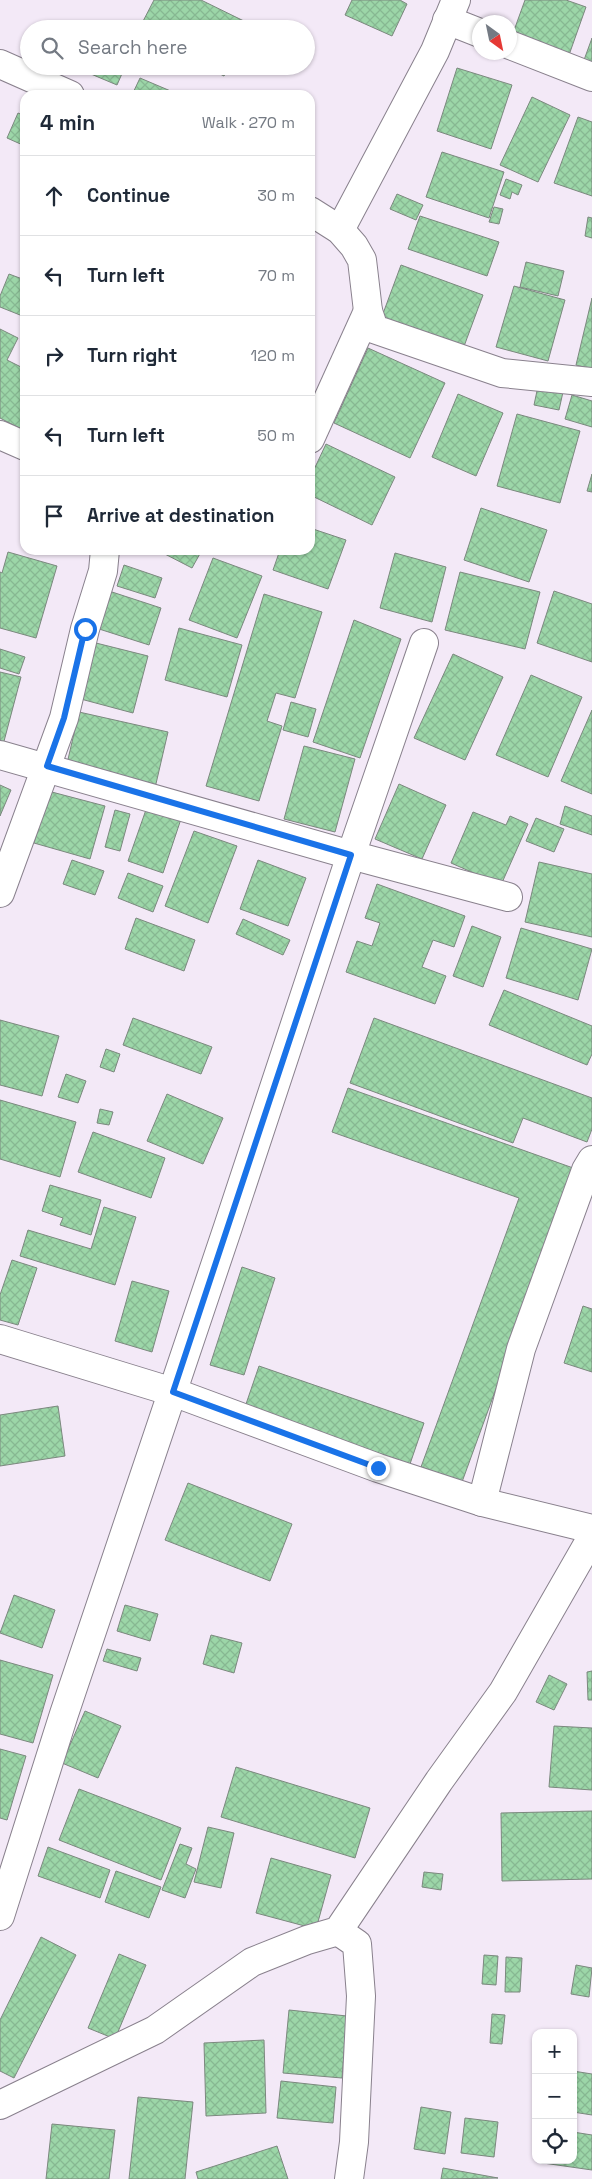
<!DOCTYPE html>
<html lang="en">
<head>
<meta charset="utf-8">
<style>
  body { margin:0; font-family:"Space Grotesk",sans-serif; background:#f2f2f3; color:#1f2937 }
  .controls { position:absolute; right:15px; bottom:15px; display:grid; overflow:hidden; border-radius:10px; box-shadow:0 1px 4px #0004 }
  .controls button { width:45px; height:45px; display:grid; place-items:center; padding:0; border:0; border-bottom:1px solid #e0e1e3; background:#fff; color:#1f2937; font:25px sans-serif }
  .compass { position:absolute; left:472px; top:15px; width:45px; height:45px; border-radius:50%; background:#fff; box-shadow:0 1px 4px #0004; rotate:147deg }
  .stop { position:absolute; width:15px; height:15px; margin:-11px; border:4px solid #1a73e8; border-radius:50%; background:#fff }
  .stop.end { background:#1a73e8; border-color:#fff; box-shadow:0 1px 5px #0008 }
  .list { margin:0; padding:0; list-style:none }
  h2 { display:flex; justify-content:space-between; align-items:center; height:65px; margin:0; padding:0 20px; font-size:21px }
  h2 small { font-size:16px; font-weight:400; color:#747a83 }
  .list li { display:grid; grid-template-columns:32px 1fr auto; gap:15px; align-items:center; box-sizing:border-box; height:80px; padding:0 20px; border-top:1px solid #e0e1e3 }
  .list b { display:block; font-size:19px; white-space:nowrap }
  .list em { font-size:16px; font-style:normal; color:#747a83 }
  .icon { flex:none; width:28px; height:28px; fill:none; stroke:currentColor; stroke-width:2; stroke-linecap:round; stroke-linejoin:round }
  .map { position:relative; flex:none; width:592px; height:2179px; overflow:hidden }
  .search { position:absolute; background:#fff; box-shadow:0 1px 4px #0004; left:20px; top:20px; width:295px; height:55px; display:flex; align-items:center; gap:12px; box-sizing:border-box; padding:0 18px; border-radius:28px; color:#747a83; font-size:19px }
  .panel { position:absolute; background:#fff; box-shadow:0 1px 4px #0004; left:20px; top:90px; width:295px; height:465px; border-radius:15px }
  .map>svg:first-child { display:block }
</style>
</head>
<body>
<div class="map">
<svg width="592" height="2179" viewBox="0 0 592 2179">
  <defs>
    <pattern id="building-cross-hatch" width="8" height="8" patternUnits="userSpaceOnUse" patternTransform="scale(1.25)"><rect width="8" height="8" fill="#9cd6a8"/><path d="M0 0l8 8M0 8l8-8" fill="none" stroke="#87b892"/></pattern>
  </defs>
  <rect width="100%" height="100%" fill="#f3e9f7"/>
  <g fill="url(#building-cross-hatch)" stroke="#7b887e">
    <path d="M154,0H201L250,24L248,29H139Z"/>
    <path d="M352,0H400L407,4L392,36L345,15Z"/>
    <path d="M525,0H566L586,7L569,55L512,36Z"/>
    <path d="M592,38V63L584,60Z"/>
    <path d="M72,66H116L124,69L117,85Z"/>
    <path d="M204,66H229L224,76Z"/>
    <path d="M457,68L512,85L491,149L437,131Z"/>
    <path d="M140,78L180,95H132Z"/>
    <path d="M532,97L570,115L538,182L500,165Z"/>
    <path d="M18,113L25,116V146L7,138Z"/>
    <path d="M578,117L592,122V196L554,183Z"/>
    <path d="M442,152L504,172L489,218L426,197Z"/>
    <path d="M506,179L522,185L518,195L512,192L510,199L500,195Z"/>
    <path d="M397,194L423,205L416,220L390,209Z"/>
    <path d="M494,207L503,209L499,224L489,222Z"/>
    <path d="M420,216L499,242L487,276L408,249Z"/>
    <path d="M588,217L592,218V238L585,236Z"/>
    <path d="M526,262L564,271L558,296L520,287Z"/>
    <path d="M401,265L483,295L463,349L381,319Z"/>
    <path d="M9,274L25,280V317L0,307V296Z"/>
    <path d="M514,286L565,300L548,361L496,347Z"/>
    <path d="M592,298V369L576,365Z"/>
    <path d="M0,329L18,338L7,360L25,369V431L0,418Z"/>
    <path d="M368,348L445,383L410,458L334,423Z"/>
    <path d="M538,386L563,392L559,410L534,405Z"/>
    <path d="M458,394L503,413L476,476L432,457Z"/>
    <path d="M572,395L592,401V427L565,419Z"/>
    <path d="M517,414L580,431L560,503L497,486Z"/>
    <path d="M326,444L395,477L372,525L310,495V478Z"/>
    <path d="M592,474V492L587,491Z"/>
    <path d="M481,508L547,530L529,582L464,560Z"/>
    <path d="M310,528L346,540L328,589L273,570L280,550H310Z"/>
    <path d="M162,550H202L192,568L161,552Z"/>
    <path d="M8,552L57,566L36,638L0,628V572L2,573Z"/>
    <path d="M395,553L446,567L432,622L380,608Z"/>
    <path d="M213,558L262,576L237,638L189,620Z"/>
    <path d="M124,565L162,578L155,598L117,586Z"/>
    <path d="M460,572L540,592L525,649L445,630Z"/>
    <path d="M109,591L161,608L149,645L96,628Z"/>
    <path d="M554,591L592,604V662L537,643Z"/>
    <path d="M264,594L322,612L295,698L276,693L267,721L282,726L259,801L206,786Z"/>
    <path d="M354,620L401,639L360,758L313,742Z"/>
    <path d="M179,628L242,645L227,697L165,680Z"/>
    <path d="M92,642L148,656L133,713L77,698Z"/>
    <path d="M0,649L25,657L19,674L0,668Z"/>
    <path d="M453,654L503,677L465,760L414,738Z"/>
    <path d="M0,672L21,677L3,745L0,744Z"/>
    <path d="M531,675L582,697L548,777L496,755Z"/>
    <path d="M291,702L316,709L308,737L283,730Z"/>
    <path d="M592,710V794L561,781Z"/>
    <path d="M79,712L168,732L155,788L66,768Z"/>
    <path d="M304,746L355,759L335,832L284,819Z"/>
    <path d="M399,784L446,805L422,859L375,839Z"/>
    <path d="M0,785L11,790L0,816Z"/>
    <path d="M48,791L105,806L90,859L34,843Z"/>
    <path d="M148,804L182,816L163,873L128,861Z"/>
    <path d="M565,806L592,816V835L560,824Z"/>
    <path d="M115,810L130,814L120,851L105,847Z"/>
    <path d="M473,812L506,825L510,816L528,824L501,885L451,863Z"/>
    <path d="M536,818L564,829L554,852L526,841Z"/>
    <path d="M194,831L237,846L208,923L165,906Z"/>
    <path d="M72,860L104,871L95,895L63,884Z"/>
    <path d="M258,860L306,878L288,926L240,909Z"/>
    <path d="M539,862L592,874V937L525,922Z"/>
    <path d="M128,873L163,886L153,912L118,898Z"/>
    <path d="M377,884L465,916L454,947L433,940L422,967L446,976L435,1004L346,972L357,941L372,946L380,923L365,918Z"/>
    <path d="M136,918L195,940L184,971L125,949Z"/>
    <path d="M243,919L290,940L283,955L236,934Z"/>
    <path d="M472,926L501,937L483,987L453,976Z"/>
    <path d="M521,928L592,949L578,1000L506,978Z"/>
    <path d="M504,990L592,1026V1054L587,1065L489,1025Z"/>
    <path d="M133,1018L212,1047L201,1074L123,1045Z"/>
    <path d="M374,1018L592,1098V1129L587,1142L523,1118L513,1143L350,1083Z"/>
    <path d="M0,1020L59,1036L42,1096L0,1085Z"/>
    <path d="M106,1049L120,1054L114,1072L100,1067Z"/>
    <path d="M66,1074L86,1081L78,1103L58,1097Z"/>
    <path d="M348,1088L576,1169L462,1482L421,1467L519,1198L332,1132Z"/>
    <path d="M167,1094L223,1118L203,1164L147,1141Z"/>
    <path d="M0,1100L76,1122L60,1177L0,1159Z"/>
    <path d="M100,1109L113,1112L109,1125L97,1123Z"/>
    <path d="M93,1132L165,1158L151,1198L78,1172Z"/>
    <path d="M50,1185L101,1200L91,1235L60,1225L63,1218L42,1211Z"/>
    <path d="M104,1207L136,1217L115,1285L20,1256L28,1230L91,1249Z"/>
    <path d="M12,1260L37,1268L18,1325L0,1320V1295Z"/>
    <path d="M242,1267L275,1278L244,1375L210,1365Z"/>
    <path d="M132,1281L169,1291L152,1352L115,1341Z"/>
    <path d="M583,1306L592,1309V1372L564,1363Z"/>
    <path d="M259,1366L424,1423L410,1464L245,1407Z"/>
    <path d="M58,1406L65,1456L0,1466V1415Z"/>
    <path d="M188,1483L292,1524L270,1581L165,1540Z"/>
    <path d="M14,1595L55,1610L42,1648L0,1633Z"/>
    <path d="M125,1605L158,1614L150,1641L117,1631Z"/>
    <path d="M211,1635L242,1643L234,1673L203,1664Z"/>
    <path d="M107,1649L141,1658L137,1671L103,1661Z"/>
    <path d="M0,1660L53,1675L33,1743L0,1734Z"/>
    <path d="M592,1671V1700H588L587,1672Z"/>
    <path d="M549,1675L567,1684L554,1710L536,1702Z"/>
    <path d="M85,1711L121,1726L98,1778L62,1763Z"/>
    <path d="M554,1726L592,1728V1790L549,1787Z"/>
    <path d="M0,1749L26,1756L7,1820L0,1818Z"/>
    <path d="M236,1767L370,1808L355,1858L221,1817Z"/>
    <path d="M79,1789L181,1828L161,1880L59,1840Z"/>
    <path d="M592,1811V1879L502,1881L501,1813Z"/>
    <path d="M208,1827L234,1833L221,1888L194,1882Z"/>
    <path d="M180,1844L192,1848L186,1864L196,1869L185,1898L162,1890Z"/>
    <path d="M48,1847L110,1870L100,1898L38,1876Z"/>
    <path d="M271,1858L331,1875L316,1929L256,1913Z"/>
    <path d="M116,1871L161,1887L149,1918L105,1902Z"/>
    <path d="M424,1872L443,1874L441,1890L422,1887Z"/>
    <path d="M41,1937L76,1955L14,2078L0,2071V2020Z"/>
    <path d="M119,1954L146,1965L115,2039L88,2028Z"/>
    <path d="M484,1955L498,1956L496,1985L482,1984Z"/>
    <path d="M506,1957L522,1958L520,1992H505Z"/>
    <path d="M576,1965L592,1968L589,1997L571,1994Z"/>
    <path d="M289,2010L347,2016L342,2078L283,2073Z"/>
    <path d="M492,2014L505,2015L502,2044L490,2043Z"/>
    <path d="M264,2040L266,2113L206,2116L204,2043Z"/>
    <path d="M573,2071L592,2074V2115L573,2112Z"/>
    <path d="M281,2081L336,2087L333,2123L277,2118Z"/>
    <path d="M138,2097L193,2102L185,2179H129Z"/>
    <path d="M421,2107L451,2112L445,2154L414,2149Z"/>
    <path d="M465,2118L498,2122L494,2157L461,2153Z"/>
    <path d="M52,2124L115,2130L109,2179H46Z"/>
    <path d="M573,2132L592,2135V2170L543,2163V2160H573Z"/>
    <path d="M277,2146L288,2179H198L196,2172Z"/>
    <path d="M443,2168L498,2178L441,2179Z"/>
  </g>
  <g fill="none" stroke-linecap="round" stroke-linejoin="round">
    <defs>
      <g id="minor">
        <path d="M447,20L480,33"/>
        <path d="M510,45L592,77"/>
        <path d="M0,64L70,95"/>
        <path d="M310,211L340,230L354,246L362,260L368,311L374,329L502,373L592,382"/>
        <path d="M340,230L435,51L456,0"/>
        <path d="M0,435L25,446"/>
        <path d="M310,439L368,311"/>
        <path d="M0,755L351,855L508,897"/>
        <path d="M0,893L64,718L85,629L103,571L105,550"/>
        <path d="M0,1339L173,1392L378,1468L482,1502L592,1529"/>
        <path d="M482,1502L521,1349L586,1170L592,1160"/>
        <path d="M0,1916L64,1714L228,1227L351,855L424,643"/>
        <path d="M338,1931L357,1944L361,1996L354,2142L349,2179"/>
        <path d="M0,2105L155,2030L252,1962L307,1940L338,1931L439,1781L503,1692L592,1537"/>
      </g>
    </defs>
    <use href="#minor" stroke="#89818d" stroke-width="30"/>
    <use href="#minor" stroke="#fff" stroke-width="28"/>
  </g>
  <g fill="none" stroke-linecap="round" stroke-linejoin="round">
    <path stroke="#1a73e8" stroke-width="6" d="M85,629L64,718L47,766L351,855L173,1392L378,1468"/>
  </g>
</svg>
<div class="controls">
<button>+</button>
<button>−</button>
<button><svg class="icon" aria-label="locate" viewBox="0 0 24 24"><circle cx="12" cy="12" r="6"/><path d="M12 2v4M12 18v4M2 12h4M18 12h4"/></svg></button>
</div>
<svg class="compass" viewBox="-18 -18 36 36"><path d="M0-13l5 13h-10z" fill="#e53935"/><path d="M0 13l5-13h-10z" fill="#747a83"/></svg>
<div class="stop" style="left:85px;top:629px"></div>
<div class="stop end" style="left:378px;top:1468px"></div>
<div class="search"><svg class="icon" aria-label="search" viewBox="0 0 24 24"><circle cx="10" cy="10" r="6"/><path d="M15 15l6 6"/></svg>Search here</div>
<section class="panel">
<h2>4 min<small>Walk · 270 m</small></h2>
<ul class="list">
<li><svg class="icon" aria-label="ahead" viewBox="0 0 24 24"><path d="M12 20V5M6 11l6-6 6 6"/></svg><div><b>Continue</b></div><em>30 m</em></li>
<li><svg class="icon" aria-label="left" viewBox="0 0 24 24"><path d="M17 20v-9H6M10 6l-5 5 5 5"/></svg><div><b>Turn left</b></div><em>70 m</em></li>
<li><svg class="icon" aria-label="right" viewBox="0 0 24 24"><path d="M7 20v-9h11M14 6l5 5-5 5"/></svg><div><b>Turn right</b></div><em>120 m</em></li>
<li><svg class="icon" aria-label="left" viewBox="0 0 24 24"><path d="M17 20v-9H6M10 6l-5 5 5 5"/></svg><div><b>Turn left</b></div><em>50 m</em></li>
<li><svg class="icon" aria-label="arrive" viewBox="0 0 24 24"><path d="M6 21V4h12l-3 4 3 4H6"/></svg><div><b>Arrive at destination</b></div></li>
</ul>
</section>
</div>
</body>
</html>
